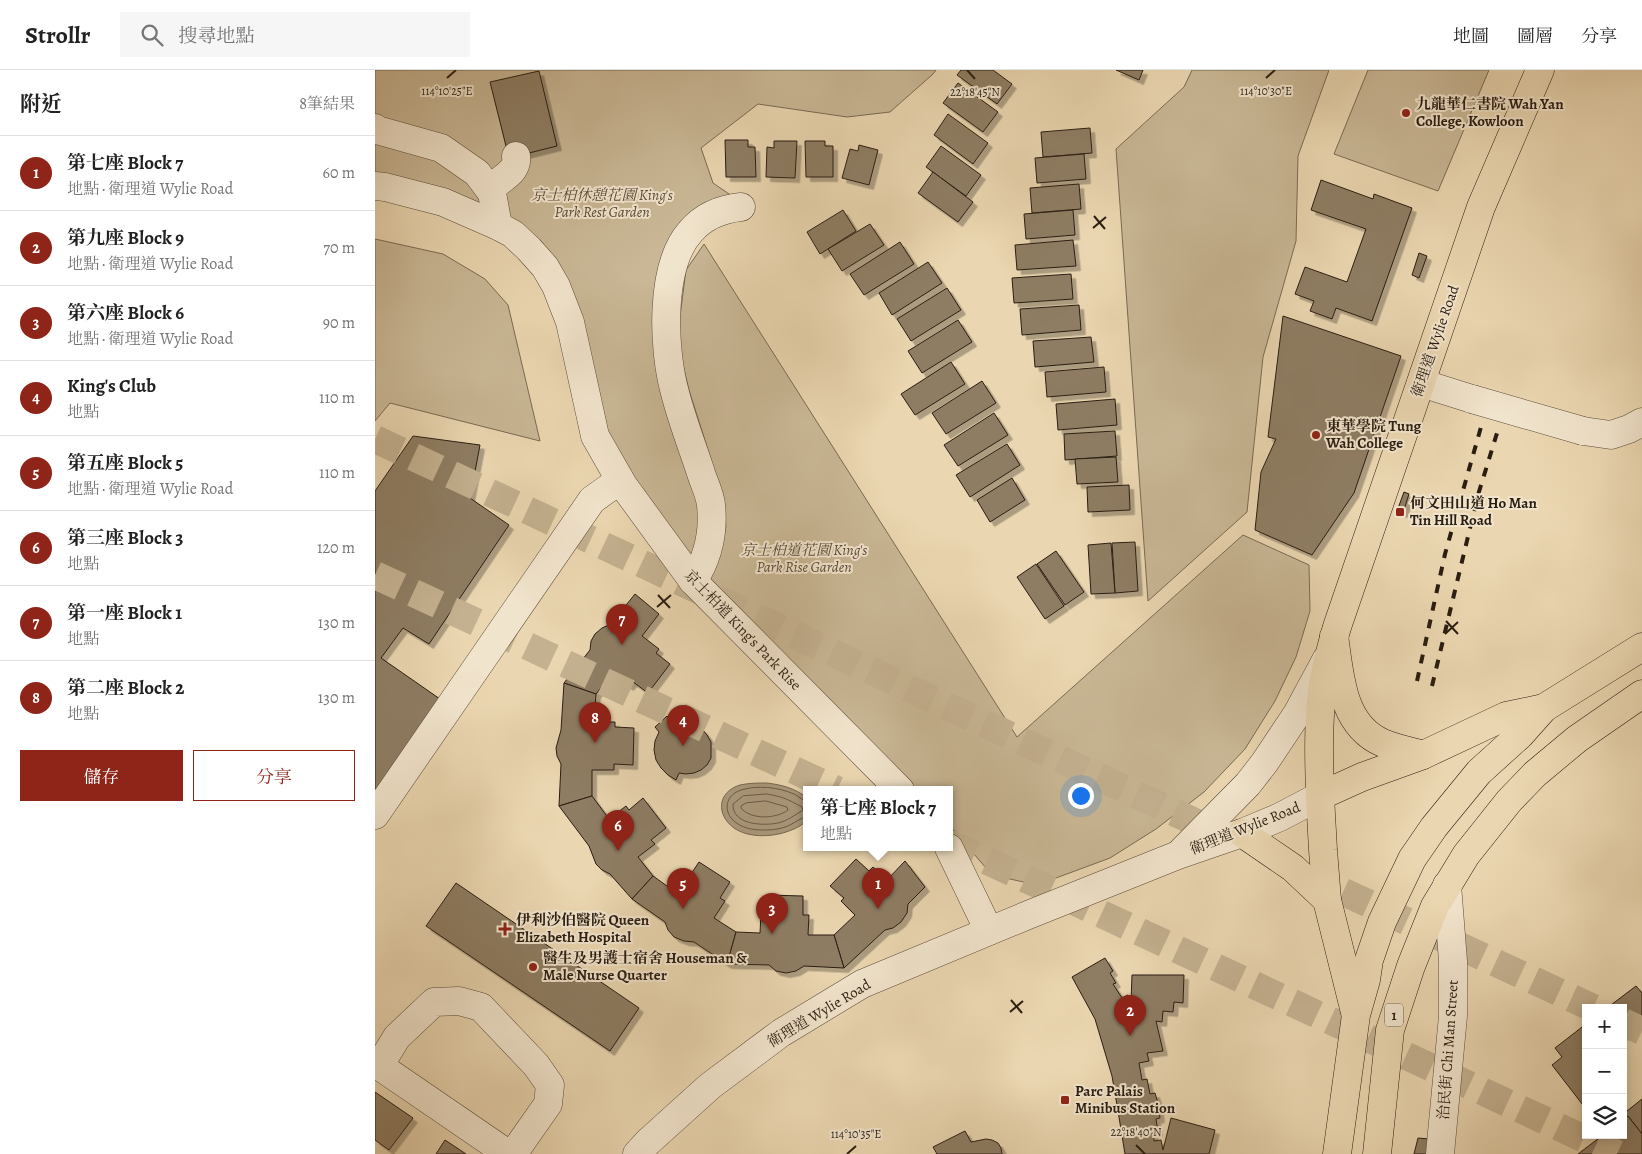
<!DOCTYPE html>
<html lang="zh-TW">
<head>
<meta charset="utf-8">
<style>
  body { margin:0; font-family:Alegreya,"Noto Serif TC",serif; background:#f6f6f6; color:#222 }
  .controls { position:absolute; right:15px; bottom:15px; display:grid; overflow:hidden; border-radius:0px; box-shadow:0 2px 12px #0003 }
  .controls button { width:45px; height:45px; display:grid; place-items:center; padding:0; border:0; border-bottom:1px solid #e0e0e0; background:#fff; color:#222; font:25px sans-serif }
  .you { position:absolute; left:705px; top:725px; width:18px; height:18px; margin:-12px; border:4px solid #fff; border-radius:50%; background:#1a73e8; box-shadow:0 0 0 8px #1a73e833 }
  .badge { display:grid; place-items:center; width:32px; height:32px; border-radius:50%; background:#8f2418; color:#fff; font-size:16px; font-weight:700 }
  .pin { position:absolute; translate:-50% -41px; filter:drop-shadow(0 1px 2px #0008) }
  .pin::after { content:''; position:absolute; top:26px; width:18px; height:15px; background:inherit; clip-path:polygon(0 0,100% 0,50% 100%) }
  .popup { position:absolute; left:428px; top:716px; width:150px; height:65px; box-sizing:border-box; display:grid; place-content:center; border-radius:0px; background:#fff; filter:drop-shadow(0 1px 4px #0005); font-size:16px; white-space:nowrap; color:#767676 }
  .popup b { font-size:19px; color:#222 }
  .popup::after { content:''; position:absolute; left:50%; top:100%; margin-left:-10px; border:10px solid transparent; border-top-color:#fff }
  .list { margin:0; padding:0; list-style:none }
  h2 { display:flex; justify-content:space-between; align-items:center; height:65px; margin:0; padding:0 20px; font-size:21px }
  h2 small { font-size:16px; font-weight:400; color:#767676 }
  .list li { display:grid; grid-template-columns:32px 1fr auto; gap:15px; align-items:center; box-sizing:border-box; height:75px; padding:0 20px; border-top:1px solid #e0e0e0 }
  .list b { display:block; font-size:19px; white-space:nowrap }
  .list p { margin:0; font-size:16px; white-space:nowrap; color:#767676 }
  .list em { font-size:16px; font-style:normal; color:#767676 }
  .actions { display:flex; gap:10px; padding:15px 20px }
  .actions a { flex:1; padding:11px 0; border:1px solid #8f2418; border-radius:0px; text-align:center; font-size:18px; color:#8f2418 }
  .actions .main { background:#8f2418; color:#fff }
  .icon { flex:none; width:28px; height:28px; fill:none; stroke:currentColor; stroke-width:2; stroke-linecap:round; stroke-linejoin:round }
  .map { position:relative; flex:none; width:1267px; height:1084px; overflow:hidden }
  header { display:flex; align-items:center; gap:30px; box-sizing:border-box; height:70px; padding:0 25px; background:#fff; border-bottom:1px solid #e0e0e0 }
  header strong { font-size:24px }
  nav { display:flex; gap:28px; margin-inline-start:auto; font-size:18px }
  .search { width:350px; height:45px; background:#f6f6f6; display:flex; align-items:center; gap:12px; box-sizing:border-box; padding:0 18px; border-radius:0px; color:#767676; font-size:19px }
  main { display:flex }
  aside { flex:1; background:#fff }
  .map>svg:first-child { display:block }
</style>
</head>
<body>
<header>
<strong>Strollr</strong>
<div class="search"><svg class="icon" aria-label="search" viewBox="0 0 24 24"><circle cx="10" cy="10" r="6"/><path d="M15 15l6 6"/></svg>搜尋地點</div>
<nav><a>地圖</a><a>圖層</a><a>分享</a></nav>
</header>
<main>
<aside>
<h2>附近<small>8筆結果</small></h2>
<ul class="list">
<li><span class="badge">1</span><div><b>第七座 Block 7</b><p>地點 · 衛理道 Wylie Road</p></div><em>60 m</em></li>
<li><span class="badge">2</span><div><b>第九座 Block 9</b><p>地點 · 衛理道 Wylie Road</p></div><em>70 m</em></li>
<li><span class="badge">3</span><div><b>第六座 Block 6</b><p>地點 · 衛理道 Wylie Road</p></div><em>90 m</em></li>
<li><span class="badge">4</span><div><b>King's Club</b><p>地點</p></div><em>110 m</em></li>
<li><span class="badge">5</span><div><b>第五座 Block 5</b><p>地點 · 衛理道 Wylie Road</p></div><em>110 m</em></li>
<li><span class="badge">6</span><div><b>第三座 Block 3</b><p>地點</p></div><em>120 m</em></li>
<li><span class="badge">7</span><div><b>第一座 Block 1</b><p>地點</p></div><em>130 m</em></li>
<li><span class="badge">8</span><div><b>第二座 Block 2</b><p>地點</p></div><em>130 m</em></li>
</ul>
<div class="actions"><a class="main">儲存</a><a>分享</a></div>
</aside>
<div class="map">
<svg width="1267" height="1084" viewBox="0 0 1267 1084">
  <defs>
    <filter id="shadow"><feDropShadow dx="4.5" dy="4.5" stdDeviation="0" flood-color="#0004"/></filter>
  </defs>
  <rect width="100%" height="100%" fill="#ead6b0"/>
  <filter id="stains"><feTurbulence type="fractalNoise" baseFrequency=".004" numOctaves="4"/><feColorMatrix values="0 0 0 0 .2 0 0 0 0 .09 0 0 0 0 .02 0 0 0 .5 -.17"/></filter>
  <radialGradient id="worn" r=".72"><stop offset=".6" stop-color="#630" stop-opacity="0"/><stop offset="1" stop-color="#630" stop-opacity=".3"/></radialGradient>
  <g fill="#c9b795" stroke="#7a6a53">
    <path d="M0,0H561L558,4L515,42L472,47L383,34L326,78L338,113L357,126L290,190L330,447L315,493L257,406L229,358L190,207L0,104Z"/>
    <path d="M817,0H954L923,86L921,171L888,287L872,442L773,531L741,79L809,17Z"/>
    <path d="M993,0H1114L1063,121L959,84Z"/>
    <path d="M0,169L68,184L110,209L133,235L165,371L15,333L0,351Z"/>
    <path d="M329,174L642,667L868,465L934,495L935,541L921,587L900,631L870,679L829,722L781,759L735,788L662,815L617,805L574,755V720H540L441,618L333,512L342,491L351,457L348,427L314,320L302,270L311,200Z"/>
  </g>
  <path fill="#a9977a" stroke="#766650" d="M392,713C407,715 420,718 432,728C432,734 434,745 431,750C428,756 417,760 411,762C396,767 373,768 359,758C341,745 342,722 365,715C374,713 383,713 392,713Z"/>
  <g fill="none" stroke-linecap="round" stroke-linejoin="round">
    <g stroke="#6a5a46" stroke-width="1">
      <path d="M392,724C409,727 412,729 427,737L428,740C420,745 412,751 403,753C388,756 357,755 358,734L368,726Z"/>
      <path d="M391,731L412,737L413,740C401,749 376,750 366,738V736L371,733Z"/>
      <path d="M432,731C426,730 424,726 419,724C403,717 382,715 366,720C348,726 348,745 363,754C371,759 380,760 389,760C397,760 407,759 415,755C421,752 425,748 432,747"/>
    </g>
  </g>
  <g fill="#8e7d64" stroke="#2a1d11" filter="url(#shadow)">
    <path d="M586,0H618L637,14L622,34L582,5Z"/>
    <path d="M741,0H768L764,10Z"/>
    <path d="M164,1L182,76L134,88L115,12Z"/>
    <path d="M583,13L623,42L608,62L568,33Z"/>
    <path d="M573,44L613,73L598,94L559,65Z"/>
    <path d="M715,58L717,83L668,87L666,62Z"/>
    <path d="M350,70H373V77H380L381,107H351Z"/>
    <path d="M399,71H422L420,108L391,107L392,77L399,78Z"/>
    <path d="M430,71H450V76H458V107H431Z"/>
    <path d="M484,75L503,80L494,115L467,108L475,79L483,81Z"/>
    <path d="M566,76L606,105L591,126L551,97Z"/>
    <path d="M709,84L711,109L662,113L660,88Z"/>
    <path d="M558,102L598,132L583,152L543,123Z"/>
    <path d="M946,110L998,129L999,124L1037,138L997,251L961,238L957,249L935,241L939,231L920,224L930,197L972,212L991,159L936,140Z"/>
    <path d="M704,114L706,139L657,143L655,118Z"/>
    <path d="M468,140L481,161L445,184L432,162Z"/>
    <path d="M698,140L700,165L651,169L649,144Z"/>
    <path d="M495,154L509,175L467,201L453,179Z"/>
    <path d="M698,170L701,196L642,200L640,175Z"/>
    <path d="M525,172L539,194L489,225L475,204Z"/>
    <path d="M1044,183L1052,186L1044,208L1037,205Z"/>
    <path d="M553,192L567,213L517,245L504,223Z"/>
    <path d="M696,204L698,229L639,233L637,208Z"/>
    <path d="M572,218L586,240L536,271L522,249Z"/>
    <path d="M704,235L706,260L647,265L645,239Z"/>
    <path d="M908,246L1026,286L979,423L937,485L880,460L886,402L901,369L893,367Z"/>
    <path d="M583,250L597,272L547,303L533,281Z"/>
    <path d="M716,267L719,292L660,297L658,271Z"/>
    <path d="M576,292L590,314L540,345L526,324Z"/>
    <path d="M729,297L731,322L672,327L670,302Z"/>
    <path d="M607,311L621,333L571,364L557,343Z"/>
    <path d="M740,329L742,355L683,360L681,334Z"/>
    <path d="M619,343L633,365L583,396L569,375Z"/>
    <path d="M740,361L742,386L690,390L689,364Z"/>
    <path d="M38,366L105,375L95,428L134,455L54,574L28,558L6,588L65,629L0,723V421Z"/>
    <path d="M632,374L645,395L595,427L581,405Z"/>
    <path d="M741,387L743,412L702,414L700,389Z"/>
    <path d="M637,408L650,430L615,452L602,430Z"/>
    <path d="M754,415L755,440L713,442L712,417Z"/>
    <path d="M1029,422L1034,424L1028,443L1022,441Z"/>
    <path d="M760,472L763,521L740,523L737,473Z"/>
    <path d="M736,473L740,523L716,524L713,475Z"/>
    <path d="M681,481L709,522L690,535L662,494Z"/>
    <path d="M661,494L689,536L670,549L642,507Z"/>
    <path d="M260,524L284,544L267,566L284,579L281,583L295,594L273,623L258,612L254,616L237,604L221,624L189,613L215,580L216,571L220,564L227,558L236,554Z"/>
    <path d="M189,613L221,624L219,652H240V657L259,658L258,695L239,694V700H217V726L184,736L186,694L182,686L181,678L186,660Z"/>
    <path d="M292,646L296,650L313,647V654L327,659L332,665L336,672V688L332,695L326,700L319,703L311,704L304,703L301,710L293,705L286,698L281,690L279,680L280,671L284,662L280,657Z"/>
    <path d="M217,726L234,749L251,736L254,740L268,728L291,758L276,770L280,774L263,787L278,806L257,829L235,804L227,800L221,794L214,776L184,736Z"/>
    <path d="M481,789L494,801L498,797L512,810L530,791L550,817L533,834L532,843L526,852L518,858L510,860L469,898L459,865L480,845L466,831L469,828L455,816Z"/>
    <path d="M324,792L355,812L345,828L350,831L339,848L361,862L352,894L319,872L309,871L299,867L293,860L290,852L257,829L278,806L299,821L310,804L314,807Z"/>
    <path d="M81,813L264,938L235,981L51,856Z"/>
    <path d="M392,825L428,826V845H434L433,865H459L469,898L429,896L421,901L411,903L401,901L394,895L352,894L361,862L385,863L386,843H391Z"/>
    <path d="M730,888L738,901L735,903L741,913L738,914L747,928L753,925L756,933L757,905H809L808,933L799,932L798,942L788,941L787,952L781,951L788,981L772,983L774,991L764,993L767,1010L772,1009L775,1024L780,1023L783,1033L743,1041L737,1006L720,949L697,907Z"/>
    <path d="M1261,916L1267,923V958L1264,954L1248,966V938H1232Z"/>
    <path d="M1211,954V1039L1177,995L1187,987L1180,978Z"/>
    <path d="M0,1022L38,1048L14,1080L0,1070Z"/>
    <path d="M1267,1029V1064L1253,1046L1248,1050V1036L1252,1041Z"/>
    <path d="M783,1033L785,1048L781,1049L783,1062H778L779,1071L786,1070L788,1080L796,1048L840,1060L834,1084H750L743,1041Z"/>
    <path d="M1253,1046L1267,1064V1084H1203L1228,1065H1248V1050Z"/>
    <path d="M590,1061L596,1072L611,1069L617,1070L623,1073L626,1078L627,1084H562L558,1077Z"/>
    <path d="M1043,1068L1054,1069L1053,1084H1039Z"/>
    <path d="M70,1070L91,1084H61Z"/>
  </g>
  <g fill="none" stroke-linecap="round" stroke-linejoin="round">
    <g stroke="#c4b190" stroke-width="28" stroke-dasharray="28 14" stroke-linecap="butt">
      <path d="M0,369L850,766"/>
      <path d="M0,505L462,720"/>
      <path d="M574,773L1242,1084"/>
      <path d="M930,804L1218,938"/>
      <path d="M1248,952L1267,961"/>
    </g>
    <defs>
      <g id="minor">
        <path d="M0,58L2,60L66,78L102,103L117,123L123,156"/>
        <path d="M0,116L10,117L68,132L123,156L138,164L154,179L170,197L181,216L195,252L220,366L248,415L318,511L525,720"/>
        <path d="M115,120C123,109 144,103 141,86"/>
        <path d="M1046,313L1097,329"/>
        <path d="M1208,361L1236,365L1254,359L1267,352"/>
        <path d="M318,511C333,488 339,463 336,435C335,424 329,413 326,403C317,376 307,350 300,323C288,280 284,196 316,161C329,146 346,139 366,137"/>
        <path d="M0,745L217,430L245,410"/>
        <path d="M574,778L614,861"/>
        <path d="M808,780L873,714L890,692L922,644L951,590"/>
        <path d="M0,993L133,1084"/>
        <path d="M4,996L22,967L59,932L84,931L106,937L161,995L175,1015L173,1034L138,1084"/>
        <path d="M262,1084L273,1072L335,1016L406,963L487,914L653,845L803,785L867,763L905,747L945,726"/>
        <path d="M1065,1084L1078,946V891L1072,815"/>
      </g>
      <path id="major" d="M945,726C944,691 943,656 947,621C950,599 956,578 962,557L1106,137L1165,0"/>
      <g id="highway">
        <path d="M959,566C965,605 966,655 1008,673C1020,678 1035,681 1048,685"/>
        <path d="M867,763L918,798L952,830"/>
        <path d="M980,942L952,830L948,780L945,726L987,707L1048,685L1131,646L1169,638"/>
        <path d="M962,1084L981,945L991,910L994,890L1007,852L1037,789L1059,757L1104,702L1145,665L1169,638L1267,577"/>
        <path d="M1002,1084L1015,960L1036,896L1060,836L1091,785L1134,731L1160,704L1202,669L1267,624"/>
      </g>
    </defs>
    <use href="#minor" stroke="#5a4b39" stroke-width="29"/>
    <use href="#major" stroke="#2a1d11" stroke-width="29"/>
    <use href="#highway" stroke="#2a1d11" stroke-width="29"/>
    <use href="#minor" stroke="#f1e4cc" stroke-width="28"/>
    <use href="#major" stroke="#ead6b0" stroke-width="28"/>
    <use href="#highway" stroke="#ead6b0" stroke-width="28"/>
    <g stroke="#2a1d11" stroke-width="4" stroke-dasharray="9 9" stroke-linecap="butt">
      <path d="M1042,611L1070,484L1106,357"/>
      <path d="M1057,616L1103,425L1122,363"/>
    </g>
    <defs>
      <path id="minor-bridge" d="M1097,329L1208,361"/>
    </defs>
    <use href="#minor-bridge" stroke="#5a4b39" stroke-width="29" stroke-linecap="butt"/>
    <use href="#minor-bridge" stroke="#f1e4cc" stroke-width="28"/>
  </g>
  <path fill="none" stroke="#2a1d11" stroke-width="2" d="M592,0L600,9M72,8L81,0M891,8L900,0M719,146L730,159M718,158L731,147M283,525L295,538M282,537L296,525M1071,551L1083,564M1070,564L1083,552M636,930L647,943M635,942L648,931M761,1075L770,1084M472,1084L481,1076"/>
  <g fill="#8f2418" stroke="#f1e4cc" stroke-width="2">
    <circle cx="1031" cy="43" r="5"/>
    <circle cx="941" cy="365" r="5"/>
    <rect x="1020" y="437" width="10" height="10" rx="2.5"/>
    <path d="M127.5 851.5h5v5h5v5h-5v5h-5v-5h-5v-5h5z"/>
    <circle cx="158" cy="897" r="5"/>
    <rect x="685" y="1025" width="10" height="10" rx="2.5"/>
  </g>
  <g text-anchor="middle" dominant-baseline="central" stroke-width="4" stroke-linejoin="round" paint-order="stroke">
    <rect fill="#f1e4cc" stroke="#665949" stroke-width="1" x="1010" y="933.5" width="18" height="23" rx="4"/>
    <g font-size="14" font-weight="bold" fill="#2a1d11">
      <text x="1019" y="945">1</text>
    </g>
    <g font-size="15" font-weight="bold" fill="#2a1d11" stroke="#f1e4cc" text-anchor="start">
      <text x="1041" y="34">九龍華仁書院 Wah Yan<tspan x="1041" dy="17">College, Kowloon</tspan></text>
      <text x="951" y="356">東華學院 Tung<tspan x="951" dy="17">Wah College</tspan></text>
      <text x="1035" y="433">何文田山道 Ho Man<tspan x="1035" dy="17">Tin Hill Road</tspan></text>
      <text x="141" y="850">伊利沙伯醫院 Queen<tspan x="141" dy="17">Elizabeth Hospital</tspan></text>
      <text x="168" y="888">醫生及男護士宿舍 Houseman &amp;<tspan x="168" dy="17">Male Nurse Quarter</tspan></text>
      <text x="700" y="1021">Parc Palais<tspan x="700" dy="17">Minibus Station</tspan></text>
    </g>
    <g font-size="15" font-style="italic" fill="#5a4b39" stroke="#f1e4cc">
      <text x="227" y="125">京士柏休憩花園 King's<tspan x="227" dy="17">Park Rest Garden</tspan></text>
      <text x="429" y="480">京士柏道花園 King's<tspan x="429" dy="17">Park Rise Garden</tspan></text>
    </g>
    <g font-size="15" fill="#2a1d11" stroke="#f1e4cc">
      <text transform="translate(1060 271) rotate(-71)">衛理道 Wylie Road</text>
      <text transform="translate(368 560) rotate(46)">京士柏道 King's Park Rise</text>
      <text transform="translate(870 758) rotate(-22)">衛理道 Wylie Road</text>
      <text transform="translate(444 943) rotate(-31)">衛理道 Wylie Road</text>
      <text transform="translate(1073 980) rotate(-86)">治民街 Chi Man Street</text>
    </g>
  </g>
  <g font-size="12" text-anchor="middle" fill="#2a1d11" stroke="#f1e4cc" stroke-width="4" stroke-linejoin="round" paint-order="stroke">
    <text x="72" y="25">114°10'25"E</text>
    <text x="891" y="25">114°10'30"E</text>
    <text x="600" y="26">22°18'45"N</text>
    <text x="761" y="1066">22°18'40"N</text>
    <text x="481" y="1068">114°10'35"E</text>
  </g>
  <rect width="100%" height="100%" filter="url(#stains)"/>
  <rect width="100%" height="100%" fill="url(#worn)"/>
</svg>
<div class="controls">
<button>+</button>
<button>−</button>
<button><svg class="icon" aria-label="layers" viewBox="0 0 24 24"><path d="M12 4l9 5-9 5-9-5zM3 14l9 5 9-5"/></svg></button>
</div>
<div class="you"></div>
<div class="pin badge" style="left:503px;top:839px">1</div>
<div class="popup"><b>第七座 Block 7</b>地點</div>
<div class="pin badge" style="left:755px;top:966px">2</div>
<div class="pin badge" style="left:397px;top:864px">3</div>
<div class="pin badge" style="left:308px;top:676px">4</div>
<div class="pin badge" style="left:308px;top:839px">5</div>
<div class="pin badge" style="left:243px;top:781px">6</div>
<div class="pin badge" style="left:247px;top:575px">7</div>
<div class="pin badge" style="left:220px;top:673px">8</div>
</div>
</main>
</body>
</html>
